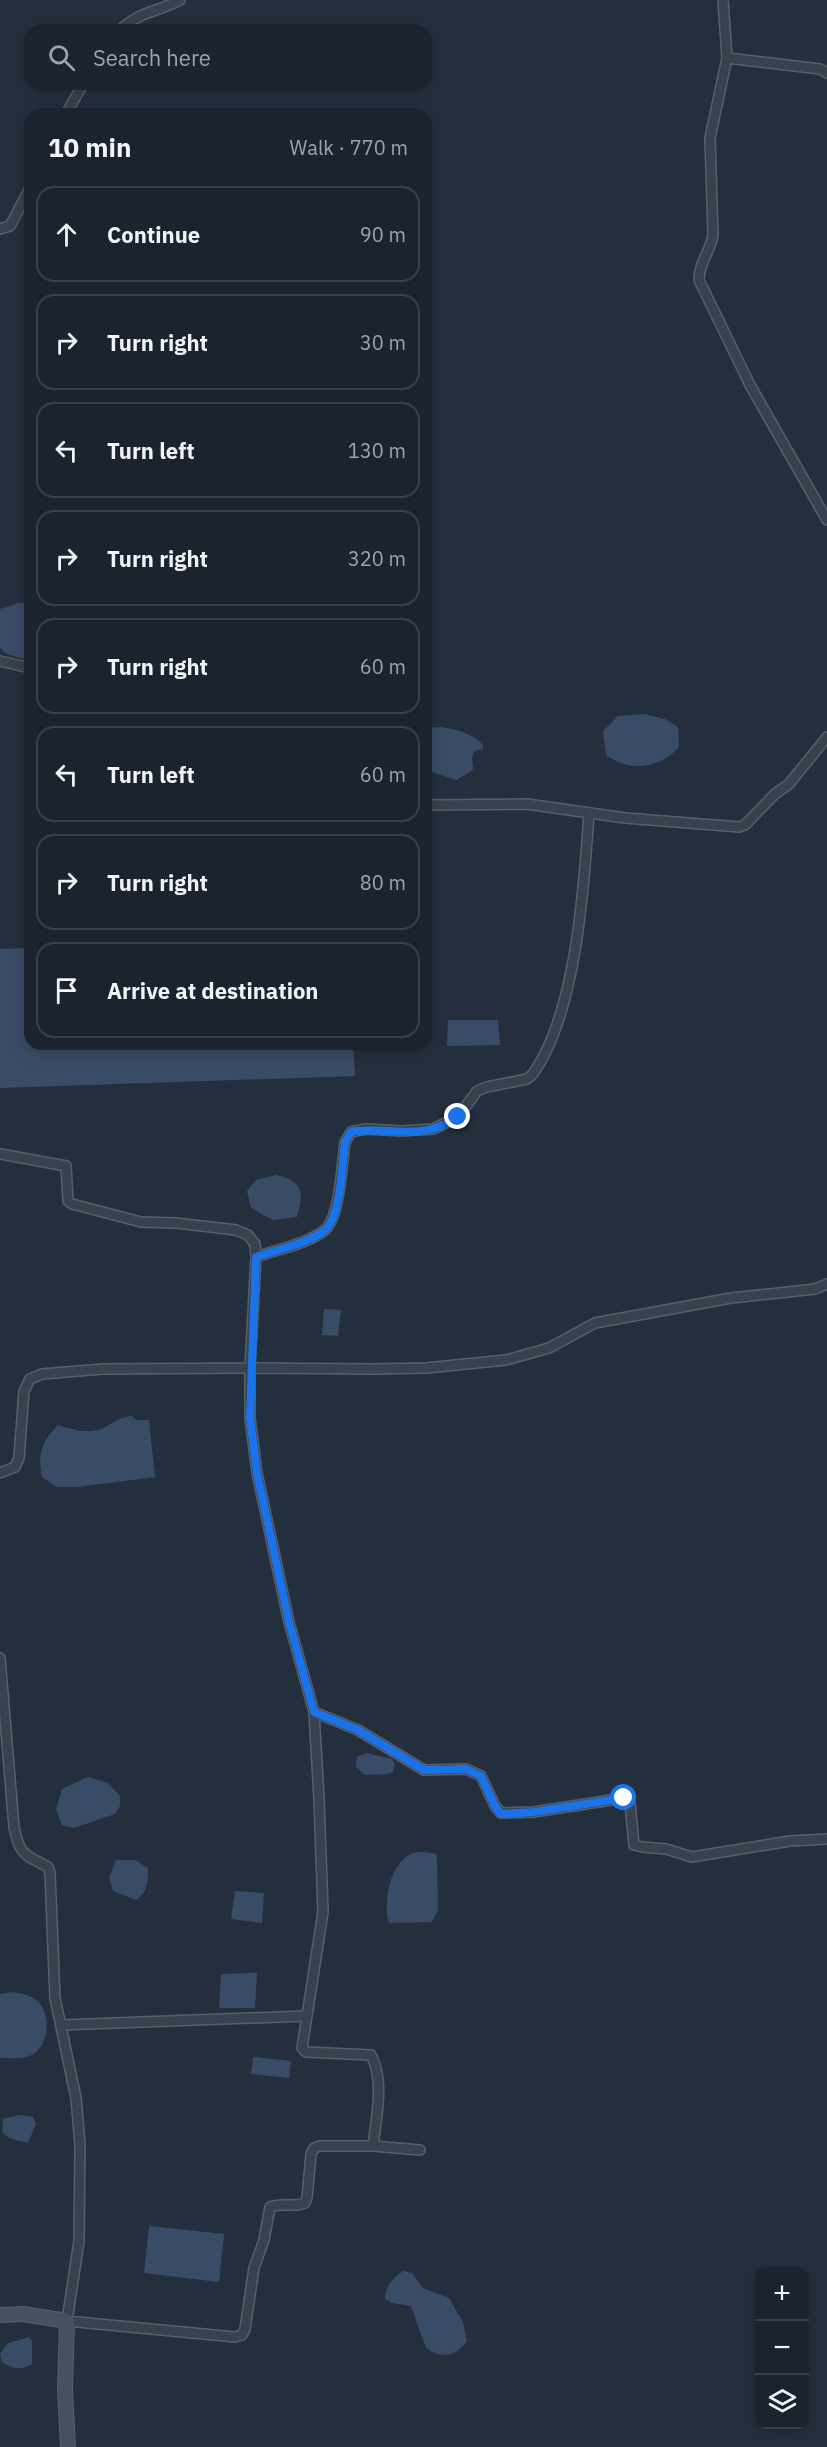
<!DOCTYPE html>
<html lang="en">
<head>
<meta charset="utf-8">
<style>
  body { margin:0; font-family:"IBM Plex Sans",sans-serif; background:#282f3a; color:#f1f3f6 }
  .controls { position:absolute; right:18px; bottom:18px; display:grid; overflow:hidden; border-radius:12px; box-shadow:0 3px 15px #0003 }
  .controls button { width:54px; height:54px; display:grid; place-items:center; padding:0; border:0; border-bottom:2px solid #39404a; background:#1b232e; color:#f1f3f6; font:30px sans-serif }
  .stop { position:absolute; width:18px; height:18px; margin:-14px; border:4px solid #1a73e8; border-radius:50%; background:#fff }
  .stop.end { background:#1a73e8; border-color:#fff; box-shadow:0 2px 6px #0008 }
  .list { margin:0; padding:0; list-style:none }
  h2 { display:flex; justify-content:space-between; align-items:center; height:78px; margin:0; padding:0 24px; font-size:26px }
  h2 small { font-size:20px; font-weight:400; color:#a0a4aa }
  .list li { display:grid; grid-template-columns:39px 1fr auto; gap:18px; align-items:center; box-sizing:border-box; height:96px; margin:0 12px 12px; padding:0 12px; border:2px solid #39404a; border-radius:18px }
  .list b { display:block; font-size:22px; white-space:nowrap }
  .list em { font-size:20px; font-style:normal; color:#a0a4aa }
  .icon { flex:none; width:33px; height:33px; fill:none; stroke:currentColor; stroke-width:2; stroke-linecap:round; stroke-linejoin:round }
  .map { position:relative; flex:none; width:827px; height:2447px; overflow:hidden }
  .search { position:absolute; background:#1b232e; box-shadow:0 3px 15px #0003; left:24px; top:24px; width:408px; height:66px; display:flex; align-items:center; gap:15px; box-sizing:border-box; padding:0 21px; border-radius:18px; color:#a0a4aa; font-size:22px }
  .panel { position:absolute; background:#1b232e; box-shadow:0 3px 15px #0003; left:24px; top:108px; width:408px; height:942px; border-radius:18px }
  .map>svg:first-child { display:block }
</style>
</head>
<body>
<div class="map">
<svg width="827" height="2447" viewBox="0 0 827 2447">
  <rect width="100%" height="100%" fill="#242f3e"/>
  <g fill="#394c67">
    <path d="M18,603L30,604V661L7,654L0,648V609Z"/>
    <path d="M644,714L665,719L678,727L679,747C659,769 629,772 606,755L603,731L618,716Z"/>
    <path d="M440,727C457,730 471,732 483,745V749L474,751L472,758L473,770L456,780L426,770V728Z"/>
    <path d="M30,948V1044H353L355,1076L0,1088V949Z"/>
    <path d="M448,1020H498L500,1045L447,1046Z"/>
    <path d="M276,1175C303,1181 304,1192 297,1217L273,1220L251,1208L247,1191L256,1180Z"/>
    <path d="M324,1309L341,1310L338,1336L322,1335Z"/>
    <path d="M131,1416L136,1420H149L155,1477L77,1487H57L42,1477C38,1453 41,1443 58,1425C71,1429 87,1434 101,1429C114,1424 113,1419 131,1416Z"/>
    <path d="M366,1753L392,1759L395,1765L393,1772L387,1774L365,1775L356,1767L357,1757Z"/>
    <path d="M88,1777L108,1783L120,1796V1806L115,1814L74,1828L62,1825L56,1809L62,1789Z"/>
    <path d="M425,1852L436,1854L437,1859L438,1910L432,1922L389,1923C383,1902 389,1865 411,1854C414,1852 421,1852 425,1852Z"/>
    <path d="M116,1860H135L148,1868C148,1881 148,1892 136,1900L113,1891L109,1877Z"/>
    <path d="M235,1891L264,1893L262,1923L231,1919Z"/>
    <path d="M257,1973L255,2008H219L221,1974Z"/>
    <path d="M12,1992C23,1994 35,1995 41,2005C50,2017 48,2042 36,2052C28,2060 11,2058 0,2058V1994Z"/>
    <path d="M253,2057L291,2061L289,2078L251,2074Z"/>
    <path d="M19,2115L33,2117L36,2124L28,2143L9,2138L2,2132L3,2119Z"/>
    <path d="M149,2226L224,2234L219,2282L144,2273Z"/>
    <path d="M404,2271L412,2273L423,2288L449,2298L463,2322L467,2341C456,2357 441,2359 426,2348L411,2306L392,2303L385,2299C386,2286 393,2277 404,2271Z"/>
    <path d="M29,2337L32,2341V2364C20,2371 13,2369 2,2362L0,2354L8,2343Z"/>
  </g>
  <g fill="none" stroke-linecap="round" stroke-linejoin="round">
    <defs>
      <g id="street">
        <path d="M723,0L727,58L710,138L713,235C710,253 699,262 699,280L750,385L827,520"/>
        <path d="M120,30C140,11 158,12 180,0"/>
        <path d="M727,58L820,69L827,73"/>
        <path d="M66,114L83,84"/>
        <path d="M0,229L10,226L30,188"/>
        <path d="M0,661L30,668"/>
        <path d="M426,803L432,805L527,804L625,818L739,827L745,825L775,794L789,784L827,737"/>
        <path d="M0,1154L66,1166L68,1201L72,1204L141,1222L176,1223L236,1230L248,1235L255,1244L256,1257L250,1368L103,1369L42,1374L30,1379L24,1391L19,1458L15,1467L0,1473"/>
        <path d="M256,1257C275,1250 311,1243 326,1229C340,1214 342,1164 345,1142L351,1132L366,1129L402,1131L433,1129L458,1117L477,1091L487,1087L527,1079L532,1075C576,1015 584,888 589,813"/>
        <path d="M0,1658L14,1827C20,1856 24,1854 48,1867L50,1873L55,1998L76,2098L80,2144L79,2241L67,2321L235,2337L242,2335L245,2329L254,2268L264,2240L270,2207C281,2202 293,2208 305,2203L307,2198L311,2154L314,2148L320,2146H373L420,2150"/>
        <path d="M314,1712L358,1730L424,1770L466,1769L481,1776L495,1806L501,1813L534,1812L624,1798L628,1800L630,1803L634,1845L642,1847L666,1849L692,1857L790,1841L827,1839"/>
        <path d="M61,2025L306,2016"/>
        <path d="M373,2146C376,2118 385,2081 371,2055L306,2052L302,2048L323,1912L319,1799L314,1712L289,1622L257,1473L250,1418V1368L373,1369L426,1368L506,1360L549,1348L595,1323L731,1298L815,1289L827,1284"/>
      </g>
      <path id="secondary" d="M0,2315L23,2314L67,2321L65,2390L68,2447"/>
    </defs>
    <use href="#street" stroke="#565f6c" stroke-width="12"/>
    <use href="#secondary" stroke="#565f6c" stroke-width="16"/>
    <use href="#street" stroke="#38414e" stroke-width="9"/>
    <use href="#secondary" stroke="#465061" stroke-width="14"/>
  </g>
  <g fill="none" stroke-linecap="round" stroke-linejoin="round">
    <path stroke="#1a73e8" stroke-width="8" d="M458,1117C450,1121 441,1127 432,1129C406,1136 377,1127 351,1132L345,1142C342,1164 341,1214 326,1229C311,1243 275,1250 256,1257L250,1418L257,1473L289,1622L314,1712L358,1730L424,1770L466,1769L481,1776L495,1806L501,1814L534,1812L624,1798"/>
  </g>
</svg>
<div class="controls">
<button>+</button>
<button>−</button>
<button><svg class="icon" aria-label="layers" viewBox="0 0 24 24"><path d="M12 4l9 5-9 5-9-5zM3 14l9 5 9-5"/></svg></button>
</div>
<div class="stop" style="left:624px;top:1798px"></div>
<div class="stop end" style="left:458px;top:1117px"></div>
<div class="search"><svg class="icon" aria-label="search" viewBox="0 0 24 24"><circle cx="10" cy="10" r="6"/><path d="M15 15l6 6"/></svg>Search here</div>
<section class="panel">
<h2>10 min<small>Walk · 770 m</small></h2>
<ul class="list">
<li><svg class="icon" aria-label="ahead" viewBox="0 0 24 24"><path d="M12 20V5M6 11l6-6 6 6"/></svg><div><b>Continue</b></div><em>90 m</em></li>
<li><svg class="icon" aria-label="right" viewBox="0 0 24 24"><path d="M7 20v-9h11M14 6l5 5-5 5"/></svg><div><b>Turn right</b></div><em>30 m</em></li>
<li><svg class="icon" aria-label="left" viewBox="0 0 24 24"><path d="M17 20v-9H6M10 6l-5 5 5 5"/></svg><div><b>Turn left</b></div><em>130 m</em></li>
<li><svg class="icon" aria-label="right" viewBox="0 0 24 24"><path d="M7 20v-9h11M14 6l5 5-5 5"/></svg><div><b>Turn right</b></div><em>320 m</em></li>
<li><svg class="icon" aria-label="right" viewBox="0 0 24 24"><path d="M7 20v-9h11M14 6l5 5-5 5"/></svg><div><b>Turn right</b></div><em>60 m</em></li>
<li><svg class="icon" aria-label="left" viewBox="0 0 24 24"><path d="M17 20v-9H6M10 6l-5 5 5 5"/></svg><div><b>Turn left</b></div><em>60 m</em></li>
<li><svg class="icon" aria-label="right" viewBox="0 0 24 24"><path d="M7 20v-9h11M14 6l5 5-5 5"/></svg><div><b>Turn right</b></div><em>80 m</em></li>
<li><svg class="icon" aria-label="arrive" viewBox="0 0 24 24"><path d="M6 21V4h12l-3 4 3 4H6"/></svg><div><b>Arrive at destination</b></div></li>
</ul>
</section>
</div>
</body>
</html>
